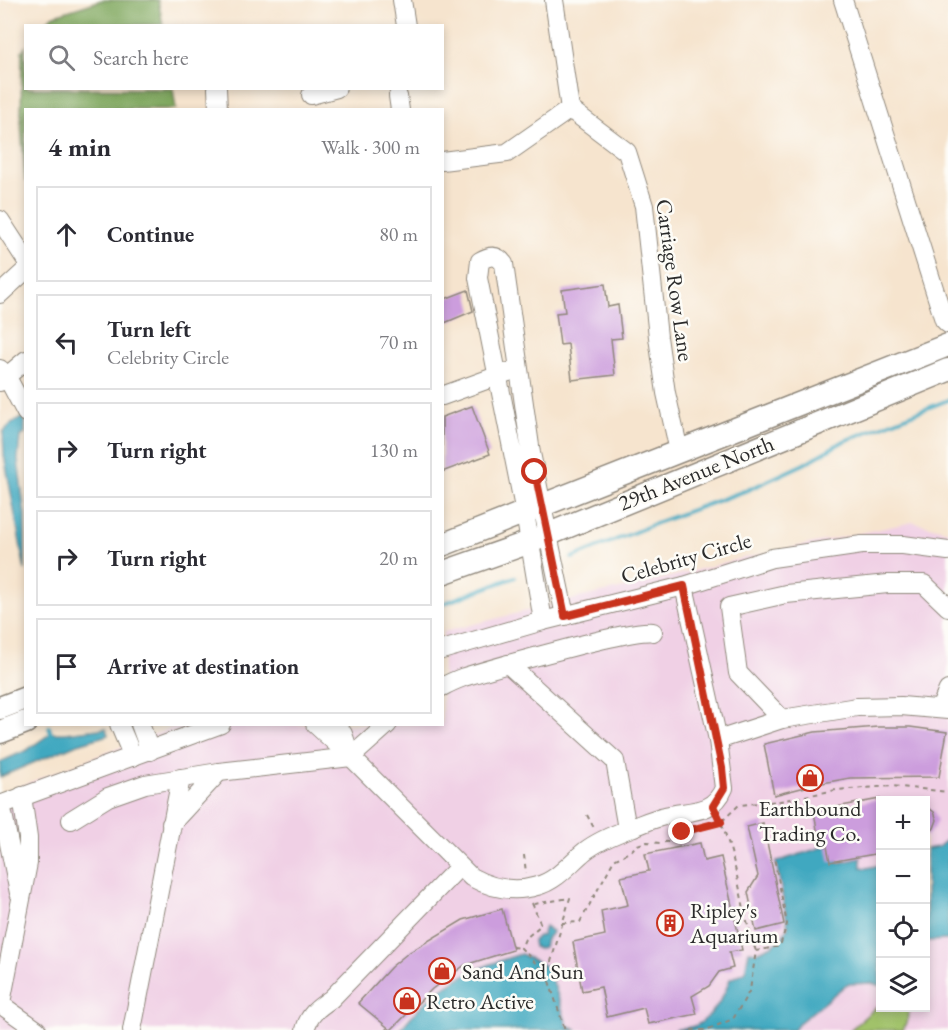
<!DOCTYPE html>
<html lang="en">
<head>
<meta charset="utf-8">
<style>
  body { margin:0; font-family:"EB Garamond",serif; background:#f2f2f3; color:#2b2b33 }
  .controls { position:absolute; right:18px; bottom:18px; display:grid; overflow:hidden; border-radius:0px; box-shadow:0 3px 9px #0003 }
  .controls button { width:54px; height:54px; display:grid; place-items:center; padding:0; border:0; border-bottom:2px solid #e1e1e2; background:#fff; color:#2b2b33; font:30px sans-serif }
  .stop { position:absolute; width:18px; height:18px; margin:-14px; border:4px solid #c8321e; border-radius:50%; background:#fff }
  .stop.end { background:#c8321e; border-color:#fff; box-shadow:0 2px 6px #0008 }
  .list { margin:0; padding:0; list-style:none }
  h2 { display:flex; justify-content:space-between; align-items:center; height:78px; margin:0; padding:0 24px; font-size:26px }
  h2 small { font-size:20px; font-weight:400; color:#7c7c81 }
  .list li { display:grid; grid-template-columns:39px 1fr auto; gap:18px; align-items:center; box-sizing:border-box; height:96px; margin:0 12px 12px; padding:0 12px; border:2px solid #e1e1e2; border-radius:0px }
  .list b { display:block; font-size:22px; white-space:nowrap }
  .list p { margin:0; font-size:20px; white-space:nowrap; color:#7c7c81 }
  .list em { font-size:20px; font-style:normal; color:#7c7c81 }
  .icon { flex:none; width:33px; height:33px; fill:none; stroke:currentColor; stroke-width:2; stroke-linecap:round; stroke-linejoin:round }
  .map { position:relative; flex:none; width:948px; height:1030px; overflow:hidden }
  .search { position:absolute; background:#fff; box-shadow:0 3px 9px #0003; left:24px; top:24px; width:420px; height:66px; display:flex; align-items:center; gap:15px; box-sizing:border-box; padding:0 21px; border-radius:0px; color:#7c7c81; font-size:22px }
  .panel { position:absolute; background:#fff; box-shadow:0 3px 9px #0003; left:24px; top:108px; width:420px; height:618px; border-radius:0px }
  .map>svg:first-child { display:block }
</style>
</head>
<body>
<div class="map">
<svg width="948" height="1030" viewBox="0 0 948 1030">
  <rect width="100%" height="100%" fill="#fdfcf7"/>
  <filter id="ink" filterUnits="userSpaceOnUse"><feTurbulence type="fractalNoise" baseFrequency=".0167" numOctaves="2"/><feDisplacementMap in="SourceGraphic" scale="12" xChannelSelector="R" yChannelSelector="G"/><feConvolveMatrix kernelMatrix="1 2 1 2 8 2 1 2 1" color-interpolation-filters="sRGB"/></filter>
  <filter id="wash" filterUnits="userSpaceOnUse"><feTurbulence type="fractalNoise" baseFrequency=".008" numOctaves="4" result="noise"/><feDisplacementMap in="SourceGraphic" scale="24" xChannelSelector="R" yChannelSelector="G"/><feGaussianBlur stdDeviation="1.35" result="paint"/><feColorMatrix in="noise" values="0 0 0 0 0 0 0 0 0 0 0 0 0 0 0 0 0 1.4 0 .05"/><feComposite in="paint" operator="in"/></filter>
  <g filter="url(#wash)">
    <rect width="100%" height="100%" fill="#f6e4ce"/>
    <path fill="#f0d0e5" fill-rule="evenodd" d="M913,522L948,531V1030H0V794L179,725L442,724L443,632L582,597L647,583L739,559ZM880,800H926V1008H880Z"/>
    <path fill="#a1c26b" stroke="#66764b" stroke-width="1.5" d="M880,1004V1008H909L908,1018L903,1030H850Z"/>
    <g fill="#80a85f" stroke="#566a45" stroke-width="1.5">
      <path d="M102,0H158L163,25H44L52,16Z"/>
      <path d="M25,47L26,88L173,89L176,109L26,110L25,182L21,121L22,51Z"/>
    </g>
    <g fill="#40a8c0" stroke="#366a76" stroke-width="1.5">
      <path d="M25,416V434L20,437L18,459L25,515V570L4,455L3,432L11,424Z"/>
      <path d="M106,728L108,735L75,745L0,777V762L27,750L51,733H65Z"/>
      <path d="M948,839V940L926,941V849L938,847Z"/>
      <path d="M832,844L838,863L861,858V867L867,868L880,865V986L872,983L847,984L800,1022L794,1030H674C681,1028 690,1028 697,1025C713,1016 725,995 730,979L745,972L749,951L757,952L772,945L782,938L788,926L776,862Z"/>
      <path d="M545,927L552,931L551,934L546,939L544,947L538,949L534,947L533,941L538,936H542Z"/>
      <path d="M521,954L544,965L555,987L567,1025L576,1030H400C435,985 468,970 521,954Z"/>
    </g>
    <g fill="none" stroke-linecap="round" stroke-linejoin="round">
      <g stroke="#40a8c0" stroke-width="4">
        <path d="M572,558L659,522L750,489L804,464L844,441L948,400"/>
        <path d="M442,604L515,577"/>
        <path d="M49,727L52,737"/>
      </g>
    </g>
    <g id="blocks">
      <g fill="#cc9ddd">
        <path d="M605,284L608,307L618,305L622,338L611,339L615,375L572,380L568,344L560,345L556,313L565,312L562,290Z"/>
        <path d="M468,290L473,311L442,324V300Z"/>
        <path d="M472,406L490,454L442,472V417Z"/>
        <path d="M878,727H910L947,732L939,777L850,778L817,784L774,795L764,744L815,732Z"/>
        <path d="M880,799V853L830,862L826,841L819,842L814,811Z"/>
        <path d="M926,806L934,812L937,820L934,828L926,837Z"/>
        <path d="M763,823L784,924L756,931L748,892L758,876L747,827Z"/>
        <path d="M700,843L704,861L721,857L742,950L729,952L733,968L719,972L709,986L692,996L697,1014L648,1024L644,1008L607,1017L601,987L582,991L573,942L605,935L601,911L628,905L621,877L649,871L645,854Z"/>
        <path d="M502,909L513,950L465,965L432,989L391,1030L358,1003L391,967L408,953L463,920Z"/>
      </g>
    </g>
  </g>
  <g filter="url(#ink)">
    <use href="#blocks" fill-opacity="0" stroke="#90887c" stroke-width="1.5"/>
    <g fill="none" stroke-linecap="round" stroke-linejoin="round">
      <defs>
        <g id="minor">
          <path d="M402,0L406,26"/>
          <path d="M554,0L570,109L627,152L644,206L658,337L666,393L679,451"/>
          <path d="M843,0L944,320L948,324"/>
          <path d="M217,88L218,110"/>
          <path d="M311,95L337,88"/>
          <path d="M398,96L400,110"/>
          <path d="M442,161L507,153L570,109"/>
          <path d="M0,220L26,260"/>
          <path d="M0,294L26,270"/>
          <path d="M0,369L7,377L26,413"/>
          <path d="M0,382L26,360"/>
          <path d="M442,396L508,372"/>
          <path d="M543,621L525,513L478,278L480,261C490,255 497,254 504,264L531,453L565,616"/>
          <path d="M442,650L543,621L684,586L772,558L862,545H903L948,551"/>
          <path d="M508,664L615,761L627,829"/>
          <path d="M442,687C449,683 456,680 464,677C487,670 640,626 653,632"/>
          <path d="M940,709L948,690"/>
          <path d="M782,719L738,673L729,607L786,594L888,584H924L948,607"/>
          <path d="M119,724L133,757"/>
          <path d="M140,724L150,751"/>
          <path d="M315,724L351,757L471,877C491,888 514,893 537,886C557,881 570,863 585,851C598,841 615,834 631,828C642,824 654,818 665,816C689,810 713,815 724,788L718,740L684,586"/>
          <path d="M336,724L343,734L351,757"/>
          <path d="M718,740L782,719L857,707L901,706L948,710"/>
          <path d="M1,804L19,893"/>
          <path d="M0,805L221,724"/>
          <path d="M71,820L108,797L145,784L219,772L351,757L388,724"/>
          <path d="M171,824L219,772"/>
          <path d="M1,1003L28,863V838L22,796"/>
          <path d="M0,1004L37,1030"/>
          <path d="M132,1030L181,778"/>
          <path d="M305,1030C309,1014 318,1008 331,999L459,867"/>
        </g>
        <g id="major">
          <path d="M442,545L948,345"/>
          <path d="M442,573L530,542L948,370"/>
          <path d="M0,708L26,698"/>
          <path d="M0,732L26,722"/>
        </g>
      </defs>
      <use href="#minor" stroke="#90887c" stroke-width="20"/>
      <use href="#major" stroke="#90887c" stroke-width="25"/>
      <g stroke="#90887c" stroke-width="2" stroke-dasharray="4.5 4.5" stroke-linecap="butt">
        <path d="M587,815L594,828"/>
        <path d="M718,816C738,859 740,907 756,951"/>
        <path d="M524,855L526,873"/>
        <path d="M532,903L541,925L525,939L521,948L547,975L565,1030"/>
        <path d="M534,904L570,898L547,975"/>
        <path d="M562,923L580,922L614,860L631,851L637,845L647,842L661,843L673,840L682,832L721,822L739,805L780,801L836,790L892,786L948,792"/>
        <path d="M512,947L521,948"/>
        <path d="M386,1030L387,1028"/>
        <path d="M691,1030H706L733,1019L750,990L756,951L780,946L787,924L774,857"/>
      </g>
      <use href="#minor" stroke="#fff" stroke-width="18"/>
      <use href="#major" stroke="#fff" stroke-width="22"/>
    </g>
  </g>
  <g fill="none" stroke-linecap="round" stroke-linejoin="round" filter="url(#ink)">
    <path stroke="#c8321e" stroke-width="8" d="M535,472L565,616L684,586L722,768L724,788L713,806L721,822L682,832"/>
  </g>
  <defs>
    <symbol id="shop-ring" viewBox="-11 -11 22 22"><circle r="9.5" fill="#fdfcf7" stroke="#c8321e" stroke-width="1.5"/><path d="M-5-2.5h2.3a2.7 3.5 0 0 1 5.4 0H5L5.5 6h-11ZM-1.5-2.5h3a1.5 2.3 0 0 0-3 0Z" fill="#c8321e"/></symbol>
    <symbol id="building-ring" viewBox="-11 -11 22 22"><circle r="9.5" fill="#fdfcf7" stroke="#c8321e" stroke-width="1.5"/><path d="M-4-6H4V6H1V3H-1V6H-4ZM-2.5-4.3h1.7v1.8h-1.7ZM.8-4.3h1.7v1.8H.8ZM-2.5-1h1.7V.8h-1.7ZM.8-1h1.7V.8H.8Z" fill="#c8321e"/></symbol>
  </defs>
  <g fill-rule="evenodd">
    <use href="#shop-ring" x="795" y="763" width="30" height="30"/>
    <use href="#building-ring" x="655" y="908" width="30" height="30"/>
    <use href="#shop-ring" x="427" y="956" width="30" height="30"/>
    <use href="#shop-ring" x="392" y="986" width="30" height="30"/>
  </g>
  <g text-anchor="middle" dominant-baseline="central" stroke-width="5" stroke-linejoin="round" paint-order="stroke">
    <g font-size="22" fill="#2b2b2b" stroke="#fdfcf7">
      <text transform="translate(675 280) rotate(82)">Carriage Row Lane</text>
      <text transform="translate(696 473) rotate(-22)">29th Avenue North</text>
      <text transform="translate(686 558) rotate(-16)">Celebrity Circle</text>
    </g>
    <g font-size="22" fill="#2b2b2b" stroke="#fdfcf7" text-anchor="start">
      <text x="810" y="808" text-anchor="middle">Earthbound<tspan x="810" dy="25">Trading Co.</tspan></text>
      <text x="690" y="910">Ripley's<tspan x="690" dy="25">Aquarium</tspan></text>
      <text x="462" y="971">Sand And Sun</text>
      <text x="426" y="1001">Retro Active</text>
    </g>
  </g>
</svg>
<div class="controls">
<button>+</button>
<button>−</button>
<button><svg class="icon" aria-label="locate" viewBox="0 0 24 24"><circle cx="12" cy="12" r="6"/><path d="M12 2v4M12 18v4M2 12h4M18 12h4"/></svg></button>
<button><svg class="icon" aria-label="layers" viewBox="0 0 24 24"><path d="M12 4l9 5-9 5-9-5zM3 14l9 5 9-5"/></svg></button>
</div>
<div class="stop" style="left:535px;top:472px"></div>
<div class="stop end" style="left:682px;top:832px"></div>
<div class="search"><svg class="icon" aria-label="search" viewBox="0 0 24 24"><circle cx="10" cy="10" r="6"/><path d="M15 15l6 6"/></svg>Search here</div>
<section class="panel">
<h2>4 min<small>Walk · 300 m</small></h2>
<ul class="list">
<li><svg class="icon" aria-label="ahead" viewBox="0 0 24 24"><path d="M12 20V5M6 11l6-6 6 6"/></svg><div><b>Continue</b></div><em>80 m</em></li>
<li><svg class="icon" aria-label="left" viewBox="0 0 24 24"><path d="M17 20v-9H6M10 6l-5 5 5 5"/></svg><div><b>Turn left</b><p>Celebrity Circle</p></div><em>70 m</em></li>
<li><svg class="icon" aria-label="right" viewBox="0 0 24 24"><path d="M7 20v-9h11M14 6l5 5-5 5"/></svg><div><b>Turn right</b></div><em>130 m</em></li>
<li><svg class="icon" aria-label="right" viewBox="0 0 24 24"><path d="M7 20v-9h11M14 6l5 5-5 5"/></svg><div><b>Turn right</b></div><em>20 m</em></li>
<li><svg class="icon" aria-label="arrive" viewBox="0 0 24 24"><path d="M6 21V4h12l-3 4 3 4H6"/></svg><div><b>Arrive at destination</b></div></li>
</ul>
</section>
</div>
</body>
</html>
